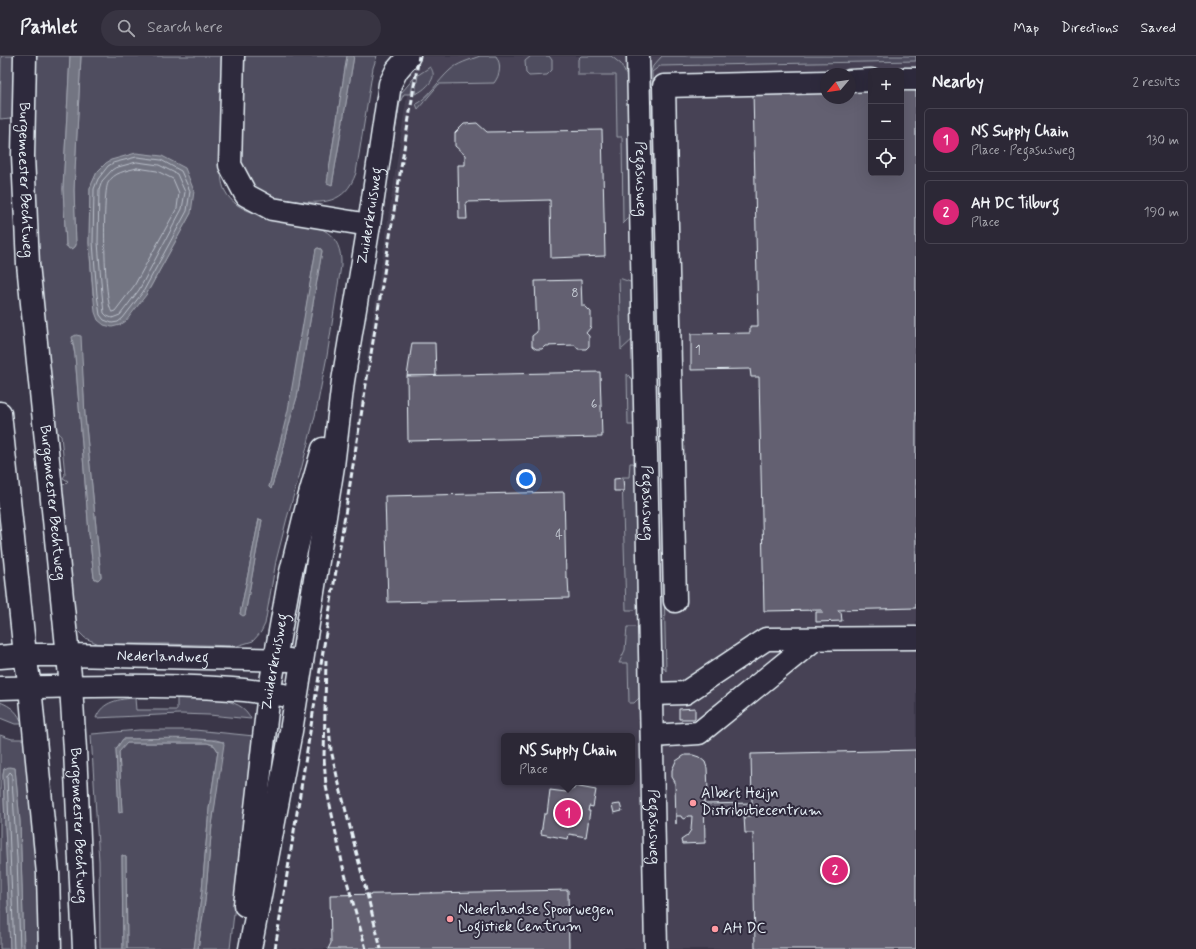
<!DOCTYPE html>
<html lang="en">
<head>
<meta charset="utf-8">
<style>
  body { margin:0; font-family:Mynerve,sans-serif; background:#383442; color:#f1f3f6 }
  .controls { position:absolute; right:12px; top:12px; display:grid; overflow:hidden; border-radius:6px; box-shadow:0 4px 16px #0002 }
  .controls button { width:36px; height:36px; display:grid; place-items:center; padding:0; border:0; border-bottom:1px solid #484451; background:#2c2836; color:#f1f3f6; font:20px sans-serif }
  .compass { position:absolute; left:820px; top:12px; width:36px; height:36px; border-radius:50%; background:#2c2836; box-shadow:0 4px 16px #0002; rotate:241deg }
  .you { position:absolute; left:526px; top:423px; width:14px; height:14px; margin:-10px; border:3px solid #fff; border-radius:50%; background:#1a73e8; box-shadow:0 0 0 6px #1a73e833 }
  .badge { display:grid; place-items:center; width:26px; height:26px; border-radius:50%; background:#db2777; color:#fff; font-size:13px; font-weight:700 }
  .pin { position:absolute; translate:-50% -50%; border:2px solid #fff; box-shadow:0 1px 4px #0006 }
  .popup { position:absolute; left:501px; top:677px; width:134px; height:52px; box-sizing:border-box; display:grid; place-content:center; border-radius:6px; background:#2c2836; filter:drop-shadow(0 1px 3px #0005); font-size:13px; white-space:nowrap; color:#a6a6ad }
  .popup b { font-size:15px; color:#f1f3f6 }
  .popup::after { content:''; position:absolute; left:50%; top:100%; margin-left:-8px; border:8px solid transparent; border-top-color:#2c2836 }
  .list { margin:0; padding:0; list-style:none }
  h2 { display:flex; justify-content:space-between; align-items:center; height:52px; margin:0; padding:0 16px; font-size:17px }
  h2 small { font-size:13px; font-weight:400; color:#a6a6ad }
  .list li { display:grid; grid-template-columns:26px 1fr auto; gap:12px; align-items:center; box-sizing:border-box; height:64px; margin:0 8px 8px; padding:0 8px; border:1px solid #484451; border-radius:6px }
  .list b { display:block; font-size:15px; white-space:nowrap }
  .list p { margin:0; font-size:13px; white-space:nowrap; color:#a6a6ad }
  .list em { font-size:13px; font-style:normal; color:#a6a6ad }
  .icon { flex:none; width:22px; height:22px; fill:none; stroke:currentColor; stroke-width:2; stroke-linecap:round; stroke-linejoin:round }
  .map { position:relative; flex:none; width:916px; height:893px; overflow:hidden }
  header { display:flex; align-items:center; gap:24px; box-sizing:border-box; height:56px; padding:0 20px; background:#2c2836; border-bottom:1px solid #484451 }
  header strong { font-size:19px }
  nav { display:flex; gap:22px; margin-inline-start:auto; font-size:14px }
  .search { width:280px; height:36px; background:#383442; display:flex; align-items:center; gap:10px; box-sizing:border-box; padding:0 14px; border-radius:22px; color:#a6a6ad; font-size:15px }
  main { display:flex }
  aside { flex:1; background:#2c2836 }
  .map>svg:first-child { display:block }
</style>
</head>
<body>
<header>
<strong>Pathlet</strong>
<div class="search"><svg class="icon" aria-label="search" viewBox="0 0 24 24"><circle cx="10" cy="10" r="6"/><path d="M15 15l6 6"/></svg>Search here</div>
<nav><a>Map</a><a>Directions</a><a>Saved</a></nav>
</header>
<main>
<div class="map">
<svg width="916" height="893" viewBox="0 0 916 893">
  <rect width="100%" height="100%" fill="#3a3648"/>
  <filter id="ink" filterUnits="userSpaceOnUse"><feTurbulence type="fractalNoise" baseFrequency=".025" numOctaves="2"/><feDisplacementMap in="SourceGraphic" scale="8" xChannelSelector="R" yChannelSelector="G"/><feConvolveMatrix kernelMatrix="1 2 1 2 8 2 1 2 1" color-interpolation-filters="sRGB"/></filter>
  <g filter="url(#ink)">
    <path fill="#464354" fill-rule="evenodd" d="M413,0H916V893H277ZM871,15H901V117H871ZM826,18H850V42H826ZM504,680H632V726H504Z"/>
    <g fill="#504e5f" stroke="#9ca0ac" fill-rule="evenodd">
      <path d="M1,0H15L12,62L0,63Z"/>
      <path d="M34,0H70L63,133L66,190L72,193L75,191L76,189L74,134L81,0H224L221,108C221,117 221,127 225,135C249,181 344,143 341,210L327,300L316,356L301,414L287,462L276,505L265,568L261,576L253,585L237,590L165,588H99L85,582L77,574L73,565L60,426L64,429L68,425L63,422L65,419L61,380L52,372L34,176ZM111,104L191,157L146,239H93L89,187L90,133L97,116ZM318,192L321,193L322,195L297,341L291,361L283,394L271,433L269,431L289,354L316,193ZM72,285L81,293L85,360L101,521L97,524L94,522L89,477L75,299ZM259,463L262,464L245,559L240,558Z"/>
      <path d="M242,0H347L328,120L332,129L354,0H377L373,12L356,117C345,148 323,148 295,145C282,144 270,142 259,136C250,131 245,121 241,111Z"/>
      <path d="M480,0H496C502,9 500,19 494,27L439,28L418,53L416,48C429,41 438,25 449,15C457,7 470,4 480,0Z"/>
      <path d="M531,0H549L552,4V14L547,19L529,20L526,17L525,5Z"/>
      <path d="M581,0H611L621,8L628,23L632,159L623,168L622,81H617L616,19H578V3Z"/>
      <path d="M662,0H916V5L660,10L652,16L666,615L660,606L649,21L653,10Z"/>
      <path d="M430,11C431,11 433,16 433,17C435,25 422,36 415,38L418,19Z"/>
      <path d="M414,22L411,38H404L400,46L381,162L399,43L401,37Z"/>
      <path d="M619,222L633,227L634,282L621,294Z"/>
      <path d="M627,318L635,326L636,369H628Z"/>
      <path d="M630,407H633L637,410L640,549L635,554H626L622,421H629Z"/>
      <path d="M627,571H635L641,576L642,639L634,647H629L628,607H619L625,594Z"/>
      <path d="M135,642L136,654H177V642C199,642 241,638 251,663L209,659L180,658L96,662C102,645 120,643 135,642Z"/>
      <path d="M0,646C11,650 19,657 22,668H15L0,662Z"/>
      <path d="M139,674H195L254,680L230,893H198L205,845L212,769L223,686L216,684L123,683L116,693L119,756H122L119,695L127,687H207L215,690L218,695L209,753L202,835L194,893H127L126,801L122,799L123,893H100L99,805L91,679L92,678Z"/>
      <path d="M0,679L12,683H24L38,833L40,893H24L20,766L15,712L4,713L3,719L10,893H0Z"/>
    </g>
    <g fill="#737482" stroke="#a2a6b1">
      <path d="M70,0H81L74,134L76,189L74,192L69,193L66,188L63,133Z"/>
      <path d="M347,0H354L332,129L327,127L328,120Z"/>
      <path d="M136,97L162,100L185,112L194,135L191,157L146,239L126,265L120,269L112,271L104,269L98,264L95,256L89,187L90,133L92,127L97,116L106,107L111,104Z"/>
      <path d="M318,192L321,193L322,195L297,341L291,361L283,394L271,433L269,431L288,354L316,193Z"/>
      <path d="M76,279L81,280L85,360L101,521L98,524L94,522L89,477L75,299L72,281Z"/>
      <path d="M259,463L262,464L245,559L243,560L240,558Z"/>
      <path d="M123,683C153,683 194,680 223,686L224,688L212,769L205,845L198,893H194L202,835L209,753L218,695L214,689L207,687H127L119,696L122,756L119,757L116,693Z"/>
      <path d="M9,711L15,712L20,766L24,893H10L3,719L4,713Z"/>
      <path d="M122,799L126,801L127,893H123Z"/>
    </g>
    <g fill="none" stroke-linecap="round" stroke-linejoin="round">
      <g stroke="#b9bfc9" stroke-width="1">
        <path d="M137,101L161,104L181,115L190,135L187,155L143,236L123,262L118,266L112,267L104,264L100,259L97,239L93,186L94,133L98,123L108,110L113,107Z"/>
        <path d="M137,106L159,109L177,118L185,136L182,153L139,234L120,259L112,262L107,260L104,257L102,238L98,186L99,134L102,125L112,114L115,112Z"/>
        <path d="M137,112L157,115L173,123L179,137L177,152L134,230L115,255L112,256C104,249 102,139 108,127C114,116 126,115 137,112Z"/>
        <path d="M14,893L7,720L10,716L12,718V724L17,802L20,893"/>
      </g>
    </g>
    <g fill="#636171" stroke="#e8f1f8">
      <path d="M871,32V117H901V32H916V552L838,554L839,556H841L842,565L816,566V556H823L822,554L764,555L759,321H751L750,313L691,314V278L750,277V270H758L753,35L826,33V42H850V33Z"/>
      <path d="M477,67L487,76L602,74L605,200L551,202L550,144L466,146L467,163H459L458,109H465V99L455,90V77L464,68Z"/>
      <path d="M581,224L582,250H585L591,256V271L586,277L589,280V290L586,293H578L575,289L545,290L542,293H536L532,290V280L537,276L535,225Z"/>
      <path d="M412,287H435L436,320H407Z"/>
      <path d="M600,316L602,381L408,385L407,320Z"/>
      <path d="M623,422L624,435H614V423Z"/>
      <path d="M564,436L566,522H568L569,542L388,546L385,440Z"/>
      <path d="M695,652V663H679V653Z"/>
      <path d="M916,694V893H755L753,777H745L744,760H752V755L704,757V748L752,747L751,698Z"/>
      <path d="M685,699H693L699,701L705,706L707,712L708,734H704L705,787L682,788L681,784L687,780L691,774L692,760H688L684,763L682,762L681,760H676V768L675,726L672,721V714L676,705Z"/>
      <path d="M574,730L596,734L593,751L589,750L588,755H590L586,781L569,778L568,783L541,778L544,758H547L550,734L566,736L569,733H574Z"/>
      <path d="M620,748L622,755L614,757L612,749Z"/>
      <path d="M568,834L569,893H328L331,887L330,839L432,837V836V837Z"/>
    </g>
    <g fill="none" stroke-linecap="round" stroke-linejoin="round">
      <defs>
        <g id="minor">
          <path d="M233,0L230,109L246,139L272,153L369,169"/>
          <path id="s1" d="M638,0L656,893"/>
          <path d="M901,23H916"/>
          <path d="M850,25L871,24"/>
          <path d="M675,545L664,30L826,26"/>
          <path id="s2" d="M0,601L25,599H68L289,604"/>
          <path d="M0,632C77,630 155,628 232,633C249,634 266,637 283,639"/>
          <path d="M652,638L685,637L766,583L916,582"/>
          <path d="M652,680L699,677L815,583"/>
          <path id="s3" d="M245,849L269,637L290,520L309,442L323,393"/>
          <path id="s4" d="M250,893L291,675L333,410L343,325L369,169L390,28L397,14L409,0"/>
        </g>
        <g id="major">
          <path id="s5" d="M25,0L23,100L28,208L71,630L75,694L84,893"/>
          <path d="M0,357L25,599L30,631L48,818L50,893"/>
        </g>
      </defs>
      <use href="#minor" stroke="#e8f1f8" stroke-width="25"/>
      <use href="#major" stroke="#e8f1f8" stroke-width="25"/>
      <use href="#minor" stroke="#2f2a3d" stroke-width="22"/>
      <use href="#major" stroke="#2f2a3d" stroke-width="22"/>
      <g stroke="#e8f1f8" stroke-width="3" stroke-dasharray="6 3" stroke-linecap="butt">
        <path d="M326,604L324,702L326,730L343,811L366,893"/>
        <path d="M329,671L331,694L337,720L381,893"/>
        <path d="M275,893L419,0"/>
      </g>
    </g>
  </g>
  <g fill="#ff9aa2" stroke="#2f2a3d" stroke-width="1.5">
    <circle cx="693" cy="747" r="4"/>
    <circle cx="450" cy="863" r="4"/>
    <circle cx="715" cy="873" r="4"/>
  </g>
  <g text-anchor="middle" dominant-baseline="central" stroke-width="4" stroke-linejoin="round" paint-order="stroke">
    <g font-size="13" fill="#c7cdd6">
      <text x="575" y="237">8</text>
      <text x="698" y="294">1</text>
      <text x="594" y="348">6</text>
      <text x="559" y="479">4</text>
    </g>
    <g font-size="15" fill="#e8f1f8" stroke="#2f2a3d">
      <text stroke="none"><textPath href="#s1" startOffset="123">Pegasusweg</textPath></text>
      <text stroke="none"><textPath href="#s5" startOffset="124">Burgemeester Bechtweg</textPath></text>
      <text stroke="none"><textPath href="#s4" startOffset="743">Zuiderkruisweg</textPath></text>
      <text stroke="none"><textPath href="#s5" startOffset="448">Burgemeester Bechtweg</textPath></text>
      <text stroke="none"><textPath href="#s1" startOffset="447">Pegasusweg</textPath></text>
      <text stroke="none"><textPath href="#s2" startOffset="163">Nederlandweg</textPath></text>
      <text stroke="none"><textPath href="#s3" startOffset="245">Zuiderkruisweg</textPath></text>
      <text stroke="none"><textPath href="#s5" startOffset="772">Burgemeester Bechtweg</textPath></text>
      <text stroke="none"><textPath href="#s1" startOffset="771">Pegasusweg</textPath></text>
    </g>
    <g font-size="15" fill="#e8f1f8" stroke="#2f2a3d" text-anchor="start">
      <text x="701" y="738">Albert Heijn<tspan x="701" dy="17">Distributiecentrum</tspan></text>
      <text x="458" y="854">Nederlandse Spoorwegen<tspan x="458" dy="17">Logistiek Centrum</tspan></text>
      <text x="723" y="873">AH DC</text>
    </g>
  </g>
</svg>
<div class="controls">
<button>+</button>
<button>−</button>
<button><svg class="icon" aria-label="locate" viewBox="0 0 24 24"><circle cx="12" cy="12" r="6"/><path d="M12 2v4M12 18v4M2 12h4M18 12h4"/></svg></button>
</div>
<svg class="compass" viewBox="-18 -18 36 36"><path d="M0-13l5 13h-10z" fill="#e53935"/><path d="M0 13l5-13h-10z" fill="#a6a6ad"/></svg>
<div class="you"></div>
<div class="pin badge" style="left:568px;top:757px">1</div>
<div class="popup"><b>NS Supply Chain</b>Place</div>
<div class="pin badge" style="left:835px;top:814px">2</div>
</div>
<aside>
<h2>Nearby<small>2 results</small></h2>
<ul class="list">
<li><span class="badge">1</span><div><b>NS Supply Chain</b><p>Place · Pegasusweg</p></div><em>130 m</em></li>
<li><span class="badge">2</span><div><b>AH DC Tilburg</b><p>Place</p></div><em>190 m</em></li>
</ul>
</aside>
</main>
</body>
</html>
